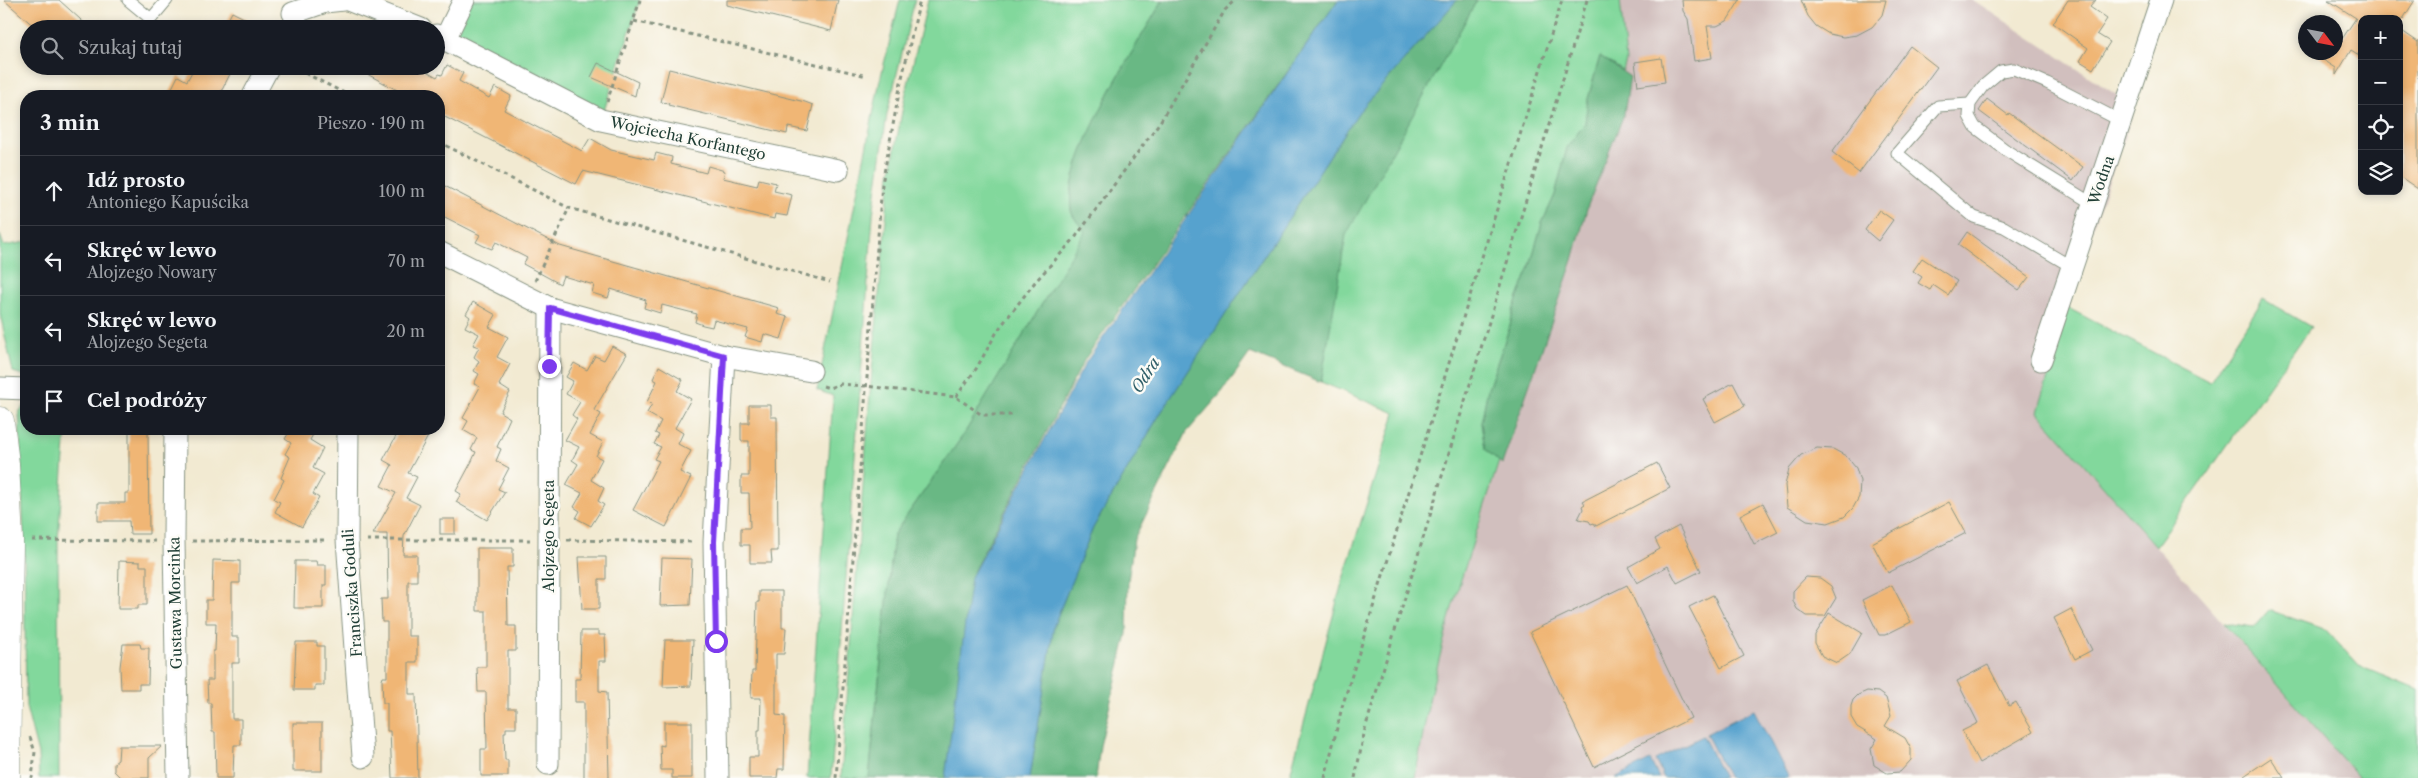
<!DOCTYPE html>
<html lang="pl">
<head>
<meta charset="utf-8">
<style>
  body { margin:0; font-family:"Libre Caslon Text",serif; background:#242831; color:#f1f3f6 }
  .controls { position:absolute; right:15px; top:15px; display:grid; overflow:hidden; border-radius:10px; box-shadow:0 2px 8px #0003 }
  .controls button { width:45px; height:45px; display:grid; place-items:center; padding:0; border:0; border-bottom:1px solid #363941; background:#171b24; color:#f1f3f6; font:25px sans-serif }
  .compass { position:absolute; left:2298px; top:15px; width:45px; height:45px; border-radius:50%; background:#171b24; box-shadow:0 2px 8px #0003; rotate:122deg }
  .stop { position:absolute; width:15px; height:15px; margin:-11px; border:4px solid #7c3aed; border-radius:50%; background:#fff }
  .stop.end { background:#7c3aed; border-color:#fff; box-shadow:0 1px 5px #0008 }
  .list { margin:0; padding:0; list-style:none }
  h2 { display:flex; justify-content:space-between; align-items:center; height:65px; margin:0; padding:0 20px; font-size:21px }
  h2 small { font-size:16px; font-weight:400; color:#9ea1a6 }
  .list li { display:grid; grid-template-columns:32px 1fr auto; gap:15px; align-items:center; box-sizing:border-box; height:70px; padding:0 20px; border-top:1px solid #363941 }
  .list b { display:block; font-size:19px; white-space:nowrap }
  .list p { margin:0; font-size:16px; white-space:nowrap; color:#9ea1a6 }
  .list em { font-size:16px; font-style:normal; color:#9ea1a6 }
  .icon { flex:none; width:28px; height:28px; fill:none; stroke:currentColor; stroke-width:2; stroke-linecap:round; stroke-linejoin:round }
  .map { position:relative; flex:none; width:2418px; height:778px; overflow:hidden }
  .search { position:absolute; background:#171b24; box-shadow:0 2px 8px #0003; left:20px; top:20px; width:425px; height:55px; display:flex; align-items:center; gap:12px; box-sizing:border-box; padding:0 18px; border-radius:28px; color:#9ea1a6; font-size:19px }
  .panel { position:absolute; background:#171b24; box-shadow:0 2px 8px #0003; left:20px; top:90px; width:425px; height:345px; border-radius:20px }
  .map>svg:first-child { display:block }
</style>
</head>
<body>
<div class="map">
<svg width="2418" height="778" viewBox="0 0 2418 778">
  <rect width="100%" height="100%" fill="#fdfcf7"/>
  <filter id="ink" filterUnits="userSpaceOnUse"><feTurbulence type="fractalNoise" baseFrequency=".02" numOctaves="2"/><feDisplacementMap in="SourceGraphic" scale="10" xChannelSelector="R" yChannelSelector="G"/><feConvolveMatrix kernelMatrix="1 2 1 2 8 2 1 2 1" color-interpolation-filters="sRGB"/></filter>
  <filter id="wash" filterUnits="userSpaceOnUse"><feTurbulence type="fractalNoise" baseFrequency=".0096" numOctaves="4" result="noise"/><feDisplacementMap in="SourceGraphic" scale="20" xChannelSelector="R" yChannelSelector="G"/><feGaussianBlur stdDeviation="1.12" result="paint"/><feColorMatrix in="noise" values="0 0 0 0 0 0 0 0 0 0 0 0 0 0 0 0 0 1.4 0 .05"/><feComposite in="paint" operator="in"/></filter>
  <g filter="url(#wash)">
    <rect width="100%" height="100%" fill="#f2ead2"/>
    <path fill="#d1bfbe" d="M1620,0H1973L2135,107L2081,261L2038,412L2359,778H1415L1430,696L1452,608L1626,61Z"/>
    <g fill="#82d89c" stroke="#508a68">
      <path d="M464,0H640L601,120L445,39Z"/>
      <path d="M900,0H915L887,114L873,215L831,778H807L833,396L817,390L880,80Z"/>
      <path d="M928,0H1163C1134,50 1066,154 1071,210C1072,217 1081,226 1086,232L964,434L894,534L869,778H841L870,393L890,175L904,101Z"/>
      <path d="M1477,0H1620L1626,61L1623,71L1600,56L1588,99L1585,123L1567,148L1555,195L1542,223L1529,269L1514,308L1510,326L1488,389L1481,423L1485,449L1499,461L1452,608L1430,696L1415,778H1289L1343,579L1395,413L1321,382L1345,235Z"/>
      <path d="M0,235L4,246L26,242V376L13,372L0,314Z"/>
      <path d="M2263,299L2311,327L2156,546L2038,412L2068,308L2210,382Z"/>
      <path d="M26,404V429H66L58,540L59,778H39L38,754L26,707L24,539L19,412Z"/>
      <path d="M2269,610L2326,630L2359,666L2418,690V778H2359L2224,623L2254,627Z"/>
    </g>
    <g fill="#69b884" stroke="#447a5c">
      <path d="M1163,0H1338L1085,359L974,570L945,778H869L894,534L964,434L1085,232C1081,226 1072,217 1071,210C1064,157 1135,48 1163,0Z"/>
      <path d="M1457,0H1477L1346,235L1321,382L1250,353L1222,392L1187,432L1134,539L1128,581L1127,634L1100,746L1096,778H1030L1054,625L1093,528L1160,414L1358,113Z"/>
      <path d="M1600,56L1630,77L1624,114L1588,205L1573,260L1502,464L1485,449L1481,423L1488,389L1510,326L1514,308L1529,269L1542,223L1555,195L1567,148L1585,123L1588,99Z"/>
    </g>
    <g fill="#56a2ce" stroke="#3a7081">
      <path d="M1338,0H1457L1358,113L1160,414L1093,528L1054,625L1030,778H945L971,577L1086,362Z"/>
      <path d="M1754,710L1789,778H1729L1706,734Z"/>
      <path d="M1703,736L1724,778H1664L1655,760Z"/>
      <path d="M1650,760L1659,778H1615Z"/>
    </g>
    <g id="blocks">
      <g fill="#f0b674">
        <path d="M4,0H59L91,29H37Z"/>
        <path d="M727,0H838L831,31L727,5Z"/>
        <path d="M1682,0H1740L1727,21L1717,26H1707L1712,58L1694,61L1688,19L1683,11Z"/>
        <path d="M1801,0H1886L1882,15L1872,27L1857,35L1843,37L1829,34L1816,26L1808,16Z"/>
        <path d="M2068,0H2096L2090,7L2107,19L2097,34L2110,42L2093,69L2080,61L2088,48L2053,23Z"/>
        <path d="M2328,0H2415L2403,19H2362V57L2351,50L2336,75V68L2311,52H2336V48L2356,18Z"/>
        <path d="M232,12L266,29H223Z"/>
        <path d="M2399,29L2418,42V189L2399,176Z"/>
        <path d="M1910,46L1937,67L1859,173L1832,152Z"/>
        <path d="M1661,58L1665,82L1638,86L1635,62Z"/>
        <path d="M598,63L638,82L635,96L591,77Z"/>
        <path d="M447,65L463,73L459,81L489,98L495,87L511,96L504,110L582,151L590,138L611,150L654,160L656,153L672,157L671,164L706,173L708,166L725,171L723,178L757,186L759,179L776,183L774,191L792,195L787,216L775,214L774,219L583,171L576,184L439,114V96H400L397,90L352,66H417L437,77L439,74L442,75Z"/>
        <path d="M195,66H234L219,96H168L178,76L187,81Z"/>
        <path d="M669,69L805,102L813,105L807,131L788,127L787,134L668,105L669,103L661,102Z"/>
        <path d="M1987,99L2008,115L2009,113L2083,167L2073,181L1979,111Z"/>
        <path d="M439,183L560,246L779,308L777,314L788,317L781,339L764,334L762,342L745,337L748,329L714,320L712,327L703,325L695,322L697,314L662,305L660,313L644,308L646,300L611,289L608,298L592,293L594,285L563,276L560,284L523,264L527,258L496,242L492,249L484,246L476,242L480,235L439,214Z"/>
        <path d="M1879,210L1893,220L1878,241L1865,230Z"/>
        <path d="M1967,232L2029,277L2019,290L1958,245Z"/>
        <path d="M1922,258L1957,281L1948,295L1933,285L1930,290L1918,283L1922,277L1913,271Z"/>
        <path d="M473,302L496,315L489,327L508,337L497,357L510,364L499,385L510,392L500,412L510,418L497,447L501,449L496,461L509,468L498,489L505,492L487,520L456,502L461,494L456,491L472,461L476,452L471,450L477,438L463,430L468,421L463,418L480,387L474,384L479,374L474,371L479,361L474,357L479,347L473,345L479,334L465,327L470,317L466,314Z"/>
        <path d="M612,346L627,354L594,410L601,414L590,435L603,442L596,456L602,459L591,480L604,488L598,501L604,505L591,526L576,518L580,511L574,507L582,493L566,485L578,464L572,460L579,447L565,440L577,419L572,415L580,402L566,394L573,381L566,377L574,363L587,370L595,356L604,360Z"/>
        <path d="M659,366L683,380L677,391L691,399L675,428L683,433L678,444L691,451L680,472L691,477L666,527L633,510L659,461L654,459L661,447L654,444L659,435L655,433L661,421L647,413L652,404L647,402L657,381L653,379Z"/>
        <path d="M1733,383L1745,406L1715,422L1703,399Z"/>
        <path d="M749,405H771V417H777L778,551H771L772,563H750V545H741V528H750L749,493H741V476H749V441H741V423H749Z"/>
        <path d="M129,429H148L149,534H130L129,521H98V503H125V493H129Z"/>
        <path d="M291,429H316L310,440L323,448L313,468L324,474L313,494L319,498L302,527L275,512L280,502L274,499L284,480L281,478L290,457L285,454L291,443L285,439Z"/>
        <path d="M400,429H432L408,473L417,477L406,498L420,505L404,536L403,555H417V581H408V636H417V662H409V694H416L418,778H392L390,731H387V703H383L382,680L383,677H387V622H382L381,599H388L387,534H373L396,493L381,486L392,465L383,460Z"/>
        <path d="M1817,448L1833,449L1846,456L1856,468L1860,481L1859,497L1853,508L1844,517L1828,523L1807,520L1787,507L1785,485L1789,469L1801,455Z"/>
        <path d="M1657,463L1670,488L1596,526L1594,523L1591,524L1589,521L1578,519L1583,509L1582,506L1585,504L1583,501Z"/>
        <path d="M1949,502L1966,533L1888,573L1872,543Z"/>
        <path d="M1763,503L1778,532L1754,544L1740,515Z"/>
        <rect x="440" y="519" width="15" height="15"/>
        <path d="M1679,526L1701,571L1677,583L1668,566L1637,583L1628,567L1660,549L1655,539Z"/>
        <path d="M477,548H513V567H507L508,626H516V651H508V708H516V728H506V732H504L505,760H508V776H481V749H487L486,692H478L477,667H486V611H477Z"/>
        <path d="M579,557H606V579H599V609H582Z"/>
        <path d="M662,558L692,559L690,605L660,606Z"/>
        <path d="M213,560L240,561V583H232V637H239V663H232V719H241V745H234L233,778H216L215,732H212L211,703H208L207,680H213V651H215L216,623H206V600H212Z"/>
        <path d="M119,561L140,562V566H147V605H138V609H118Z"/>
        <path d="M295,561H316L317,565H326V585H323V608H294Z"/>
        <path d="M1806,577L1820,578L1831,586L1836,598L1825,616H1807L1797,609L1793,601V591Z"/>
        <path d="M1627,585L1691,718L1594,767L1530,632Z"/>
        <path d="M1892,585L1911,622L1885,635H1879L1862,600Z"/>
        <path d="M759,591H782V628H786L784,654H776V715L785,716L784,769H778L777,778H749V757H758V730H760L761,698H751L752,671H755L757,602H759Z"/>
        <path d="M1713,595L1744,656L1721,668L1689,607Z"/>
        <path d="M2071,609L2092,650L2075,659L2054,618Z"/>
        <path d="M1829,613L1862,633L1850,654L1837,663L1822,656L1815,643V635Z"/>
        <path d="M581,631H599V635H605L606,661H599V691L607,692L609,778H584V702H575V679H580Z"/>
        <path d="M665,640H693L691,686L663,687Z"/>
        <path d="M296,642H317V646H324V685H315V690H294Z"/>
        <path d="M123,644H140L141,648H149L148,684H139V689H121L120,667Z"/>
        <path d="M1988,665L2009,706L2016,702L2033,732L1979,763L1962,731L1978,723L1957,681Z"/>
        <path d="M1867,691L1878,692L1886,698L1891,716L1885,726L1905,738L1911,749V760L1900,772L1887,773L1874,765L1871,749L1877,739L1857,727L1851,717V706L1853,700L1858,695Z"/>
        <path d="M664,722H692V778H672V770H661L660,745L664,746Z"/>
        <rect x="293" y="723" width="29" height="48"/>
        <path d="M119,746H162L149,758V778H121L114,771V763L118,760Z"/>
        <path d="M2271,758L2284,778H2241Z"/>
      </g>
    </g>
  </g>
  <g filter="url(#ink)">
    <use href="#blocks" fill-opacity="0" stroke="#889483" stroke-width="1"/>
    <g fill="none" stroke-linecap="round" stroke-linejoin="round">
      <defs>
        <g id="lane">
          <path d="M128,0L151,19L167,0"/>
          <path d="M1970,104L1938,106L1897,153L1974,217L2004,227L2072,267"/>
          <path d="M2093,204L2007,151L1975,127L1969,116L1970,104L1983,86L2001,71L2014,69L2047,83L2121,121"/>
        </g>
        <g id="street">
          <path d="M348,0L421,29"/>
          <path d="M293,13L325,2L343,0"/>
          <path d="M436,35L601,120L838,170"/>
          <path d="M445,39L464,0"/>
          <path d="M253,96L269,66"/>
          <path d="M439,252L550,308L724,356L811,371"/>
          <path d="M2041,360L2161,0"/>
          <path d="M0,388L26,389"/>
          <path d="M175,429L174,541L178,778"/>
          <path d="M348,429L347,540L363,757"/>
          <path d="M548,764L550,308"/>
          <path d="M718,778L714,542L724,356"/>
        </g>
        <path id="secondary" d="M0,421L5,464L9,540L6,778"/>
      </defs>
      <use href="#lane" stroke="#889483" stroke-width="13"/>
      <use href="#street" stroke="#889483" stroke-width="23"/>
      <use href="#secondary" stroke="#889483" stroke-width="29"/>
      <g stroke="#889483" stroke-width="3" stroke-dasharray="4 4" stroke-linecap="butt">
        <path d="M634,21L867,76"/>
        <path d="M291,66L350,96"/>
        <path d="M607,102L640,0"/>
        <path d="M439,142L569,208L830,282"/>
        <path d="M535,281L569,208"/>
        <path d="M823,386L829,388L841,384L865,386L956,397L982,415H1013"/>
        <path d="M956,397L976,369L998,330L1035,282L1075,238L1160,122L1225,10L1236,0"/>
        <path d="M32,540L155,541"/>
        <path d="M367,540H530"/>
        <path d="M567,540L695,542"/>
        <path d="M192,541L328,540"/>
        <path d="M30,737L35,752L32,778"/>
        <path d="M836,778L882,184L901,82L920,0"/>
        <path d="M1325,778L1342,707L1562,0"/>
        <path d="M1355,778L1365,729L1587,0"/>
      </g>
      <use href="#lane" stroke="#fff" stroke-width="11"/>
      <use href="#street" stroke="#fff" stroke-width="21"/>
      <use href="#secondary" stroke="#fff" stroke-width="28"/>
    </g>
  </g>
  <g fill="none" stroke-linecap="round" stroke-linejoin="round" filter="url(#ink)">
    <path stroke="#7c3aed" stroke-width="6" d="M549,366L550,308L724,356L714,542L716,641"/>
  </g>
  <g text-anchor="middle" dominant-baseline="central" stroke-width="5" stroke-linejoin="round" paint-order="stroke">
    <g font-size="15" fill="#1f3d34" stroke="#fdfcf7">
      <text transform="translate(688 138) rotate(12)">Wojciecha Korfantego</text>
      <text transform="translate(2101 180) rotate(-71)">Wodna</text>
      <text transform="translate(548 536) rotate(-90)">Alojzego Segeta</text>
      <text transform="translate(352 593) rotate(-94)">Franciszka Goduli</text>
      <text transform="translate(175 603) rotate(-91)">Gustawa Morcinka</text>
    </g>
    <g font-size="16" font-style="italic" fill="#32606a" stroke="#fdfcf7">
      <text transform="translate(1145 375) rotate(-57)">Odra</text>
    </g>
  </g>
</svg>
<div class="controls">
<button>+</button>
<button>−</button>
<button><svg class="icon" aria-label="locate" viewBox="0 0 24 24"><circle cx="12" cy="12" r="6"/><path d="M12 2v4M12 18v4M2 12h4M18 12h4"/></svg></button>
<button><svg class="icon" aria-label="layers" viewBox="0 0 24 24"><path d="M12 4l9 5-9 5-9-5zM3 14l9 5 9-5"/></svg></button>
</div>
<svg class="compass" viewBox="-18 -18 36 36"><path d="M0-13l5 13h-10z" fill="#e53935"/><path d="M0 13l5-13h-10z" fill="#9ea1a6"/></svg>
<div class="stop" style="left:716px;top:641px"></div>
<div class="stop end" style="left:549px;top:366px"></div>
<div class="search"><svg class="icon" aria-label="search" viewBox="0 0 24 24"><circle cx="10" cy="10" r="6"/><path d="M15 15l6 6"/></svg>Szukaj tutaj</div>
<section class="panel">
<h2>3 min<small>Pieszo · 190 m</small></h2>
<ul class="list">
<li><svg class="icon" aria-label="ahead" viewBox="0 0 24 24"><path d="M12 20V5M6 11l6-6 6 6"/></svg><div><b>Idź prosto</b><p>Antoniego Kapuścika</p></div><em>100 m</em></li>
<li><svg class="icon" aria-label="left" viewBox="0 0 24 24"><path d="M17 20v-9H6M10 6l-5 5 5 5"/></svg><div><b>Skręć w lewo</b><p>Alojzego Nowary</p></div><em>70 m</em></li>
<li><svg class="icon" aria-label="left" viewBox="0 0 24 24"><path d="M17 20v-9H6M10 6l-5 5 5 5"/></svg><div><b>Skręć w lewo</b><p>Alojzego Segeta</p></div><em>20 m</em></li>
<li><svg class="icon" aria-label="arrive" viewBox="0 0 24 24"><path d="M6 21V4h12l-3 4 3 4H6"/></svg><div><b>Cel podróży</b></div></li>
</ul>
</section>
</div>
</body>
</html>
